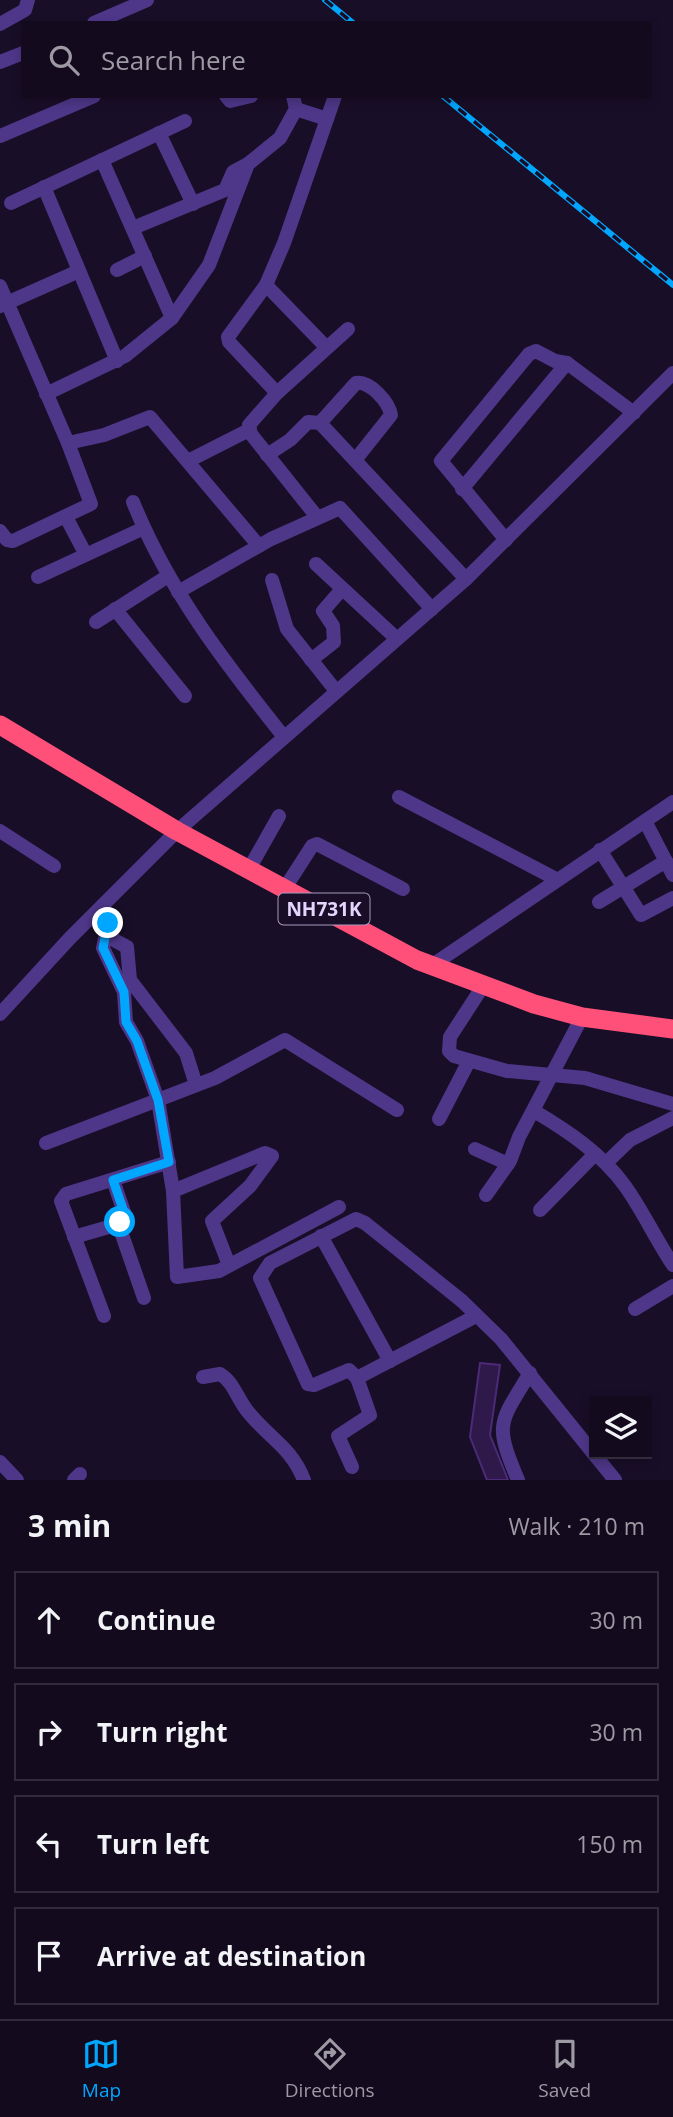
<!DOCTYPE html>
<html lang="en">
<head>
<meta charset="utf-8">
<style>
  body { margin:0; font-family:"Open Sans",sans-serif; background:#20182b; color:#f1f3f6 }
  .controls { position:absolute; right:21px; bottom:21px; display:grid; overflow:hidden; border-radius:0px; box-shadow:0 4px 10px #0003 }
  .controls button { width:63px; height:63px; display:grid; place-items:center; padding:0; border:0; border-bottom:2px solid #322b3c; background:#130a1e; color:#f1f3f6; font:35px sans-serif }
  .stop { position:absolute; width:21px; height:21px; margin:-16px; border:5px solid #01a7ff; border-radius:50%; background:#fff }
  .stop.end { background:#01a7ff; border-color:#fff; box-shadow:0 2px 7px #0008 }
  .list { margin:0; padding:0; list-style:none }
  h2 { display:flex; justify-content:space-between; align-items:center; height:91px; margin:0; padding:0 28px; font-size:30px }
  h2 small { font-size:23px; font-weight:400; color:#9d9aa4 }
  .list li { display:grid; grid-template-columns:46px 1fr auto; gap:21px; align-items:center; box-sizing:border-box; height:98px; margin:0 14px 14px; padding:0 14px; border:2px solid #322b3c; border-radius:0px }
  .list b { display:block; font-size:26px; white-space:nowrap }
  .list em { font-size:23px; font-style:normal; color:#9d9aa4 }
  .icon { flex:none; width:38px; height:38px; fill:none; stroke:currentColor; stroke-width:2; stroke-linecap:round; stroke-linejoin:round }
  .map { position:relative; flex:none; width:673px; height:1480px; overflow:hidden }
  .search { position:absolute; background:#130a1e; box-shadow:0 4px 10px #0003; left:21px; right:21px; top:21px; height:77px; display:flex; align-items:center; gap:18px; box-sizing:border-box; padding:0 24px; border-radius:0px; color:#9d9aa4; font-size:26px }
  .sheet { height:539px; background:#130a1e }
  nav { display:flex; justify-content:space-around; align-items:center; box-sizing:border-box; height:98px; border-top:2px solid #322b3c; background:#130a1e; font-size:19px; color:#9d9aa4 }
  nav a { display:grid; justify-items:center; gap:4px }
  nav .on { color:#01a7ff }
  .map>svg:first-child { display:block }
</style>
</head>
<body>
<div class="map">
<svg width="673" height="1480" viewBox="0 0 673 1480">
  <rect width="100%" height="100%" fill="#190e28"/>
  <path fill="#2f194a" stroke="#4c2a77" stroke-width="2" d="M480,1363L500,1365L490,1435L508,1480H487L470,1437Z"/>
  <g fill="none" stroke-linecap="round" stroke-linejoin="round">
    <g stroke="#4e3789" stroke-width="14">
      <path d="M94,23L147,0"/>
      <path d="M0,24L25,10L28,0"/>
      <path d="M0,62L23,53"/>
      <path d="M226,96L230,101L251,96"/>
      <path d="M296,109L327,119"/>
      <path d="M159,133L193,204"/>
      <path d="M0,136L94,96"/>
      <path d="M102,160L172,318"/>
      <path d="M44,187L117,361"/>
      <path d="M11,203L185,121"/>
      <path d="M133,228L225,190L233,172L248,164"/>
      <path d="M117,270L145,256"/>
      <path d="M266,285L326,347"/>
      <path d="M0,286L68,443L91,504L13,541L7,540L0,531"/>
      <path d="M0,306L79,271"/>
      <path d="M277,393L229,342L228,337L266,285L284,243L335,96"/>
      <path d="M46,394L125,356L172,318L209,265L248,164L280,138L296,109L293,96"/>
      <path d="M320,423L356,383C370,381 389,402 391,415L356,459"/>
      <path d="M68,443L104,435L150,417L259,546"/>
      <path d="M267,455L290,440L308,422L320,423L466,579"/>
      <path d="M188,461L249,430"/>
      <path d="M462,489L567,363"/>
      <path d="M133,502C169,591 225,663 284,737"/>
      <path d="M66,517L85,553"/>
      <path d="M317,517L251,434L249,425L277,393L348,329"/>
      <path d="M506,540L441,461L529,354L536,351L555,361L567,363L634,413"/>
      <path d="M316,564L397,639"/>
      <path d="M38,577L144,528"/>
      <path d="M272,580L287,629L336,691"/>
      <path d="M178,592L271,539L340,508L432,609"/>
      <path d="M115,609L185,696"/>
      <path d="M96,622L168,576"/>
      <path d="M311,660L334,642L333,626L323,611L342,589"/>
      <path d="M399,797L556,879"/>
      <path d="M645,821L673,875"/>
      <path d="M0,831L54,866"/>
      <path d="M600,850L641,915L673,898"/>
      <path d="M249,869L279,816"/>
      <path d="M285,888L312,846L317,844L403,889"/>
      <path d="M599,902L666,861"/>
      <path d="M103,905L108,923L103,948L124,992L126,1022L137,1041L158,1100L173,1191L177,1277L219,1271L339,1207"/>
      <path d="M107,928L114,940L127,947L130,980L186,1053L196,1085"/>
      <path d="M431,966L673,802"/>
      <path d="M483,986L450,1037L449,1051L454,1056L507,1071L585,1078L673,1104"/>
      <path d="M0,1014L70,938L177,831L466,579L673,373"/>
      <path d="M534,1111C568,1131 602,1154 625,1186C643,1211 656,1240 673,1265"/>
      <path d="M439,1119L469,1061"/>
      <path d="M46,1143L215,1078L285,1040L397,1110"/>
      <path d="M475,1149L508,1164"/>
      <path d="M606,1163L630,1140L673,1118"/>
      <path d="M113,1180L126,1218L119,1226L144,1298"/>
      <path d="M173,1191L265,1153L272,1156L250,1186L212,1221L229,1265"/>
      <path d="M486,1195L510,1161L519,1137L582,1017"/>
      <path d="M540,1210L595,1154"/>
      <path d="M321,1236L390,1361"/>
      <path d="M74,1237L119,1224"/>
      <path d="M635,1309L673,1286"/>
      <path d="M104,1316L61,1201L66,1194L169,1162"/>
      <path d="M203,1377L220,1374C234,1382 238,1401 249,1413C270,1439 291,1447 304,1480"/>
      <path d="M357,1378L349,1370L314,1385L308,1384L260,1278L270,1263L356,1219L365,1223L462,1301L501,1339L594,1454"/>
      <path d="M594,1454L615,1480"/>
      <path d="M0,1462L17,1480"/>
      <path d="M352,1467L338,1436L370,1415L357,1378L476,1316"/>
      <path d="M74,1480L80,1474"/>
      <path d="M518,1480C494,1423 499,1424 530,1373"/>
    </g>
    <path stroke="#ff5079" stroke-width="19" d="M0,725L177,831L417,960L534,1004L582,1017L673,1029"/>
    <defs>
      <g id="rail">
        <path d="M325,0L353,23"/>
        <path d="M443,96L673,285"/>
      </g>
    </defs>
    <use href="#rail" stroke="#01a7ff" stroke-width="6"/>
    <use href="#rail" stroke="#190e28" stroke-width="3.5" stroke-dasharray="10" stroke-linecap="butt"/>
  </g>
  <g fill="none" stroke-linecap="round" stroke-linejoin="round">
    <path stroke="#01a7ff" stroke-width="9" d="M108,923L103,948L124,992L126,1022L137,1041L158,1100L169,1162L113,1180L126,1218L120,1222"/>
  </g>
  <g text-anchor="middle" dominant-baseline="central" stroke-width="5" stroke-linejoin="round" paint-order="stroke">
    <rect fill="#190e28" stroke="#a799be" stroke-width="2" x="278.5" y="893.5" width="91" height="31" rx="5"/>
    <g font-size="19" font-weight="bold" fill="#e4d5ff">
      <text x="324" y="909">NH731K</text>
    </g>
  </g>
</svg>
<div class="controls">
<button><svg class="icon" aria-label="layers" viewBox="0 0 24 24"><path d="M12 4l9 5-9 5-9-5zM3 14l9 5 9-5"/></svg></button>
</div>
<div class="stop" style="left:120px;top:1222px"></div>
<div class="stop end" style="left:108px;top:923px"></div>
<div class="search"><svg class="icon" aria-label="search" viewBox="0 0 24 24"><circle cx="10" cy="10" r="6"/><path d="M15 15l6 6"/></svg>Search here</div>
</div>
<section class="sheet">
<h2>3 min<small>Walk · 210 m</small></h2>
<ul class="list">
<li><svg class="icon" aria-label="ahead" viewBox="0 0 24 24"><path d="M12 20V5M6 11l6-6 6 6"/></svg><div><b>Continue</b></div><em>30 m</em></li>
<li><svg class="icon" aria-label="right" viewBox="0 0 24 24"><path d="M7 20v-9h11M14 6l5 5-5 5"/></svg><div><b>Turn right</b></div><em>30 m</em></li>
<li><svg class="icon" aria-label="left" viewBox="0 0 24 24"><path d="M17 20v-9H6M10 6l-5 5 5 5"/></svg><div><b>Turn left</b></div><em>150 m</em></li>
<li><svg class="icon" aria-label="arrive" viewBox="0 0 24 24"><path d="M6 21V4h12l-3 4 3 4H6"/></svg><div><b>Arrive at destination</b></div></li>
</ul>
</section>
<nav>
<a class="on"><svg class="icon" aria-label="map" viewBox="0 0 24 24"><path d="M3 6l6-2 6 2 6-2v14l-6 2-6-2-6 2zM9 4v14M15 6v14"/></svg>Map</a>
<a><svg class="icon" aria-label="directions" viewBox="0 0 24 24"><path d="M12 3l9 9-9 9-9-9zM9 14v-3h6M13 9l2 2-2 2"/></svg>Directions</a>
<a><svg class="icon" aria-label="saved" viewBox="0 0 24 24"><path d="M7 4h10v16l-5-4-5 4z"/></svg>Saved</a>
</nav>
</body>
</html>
